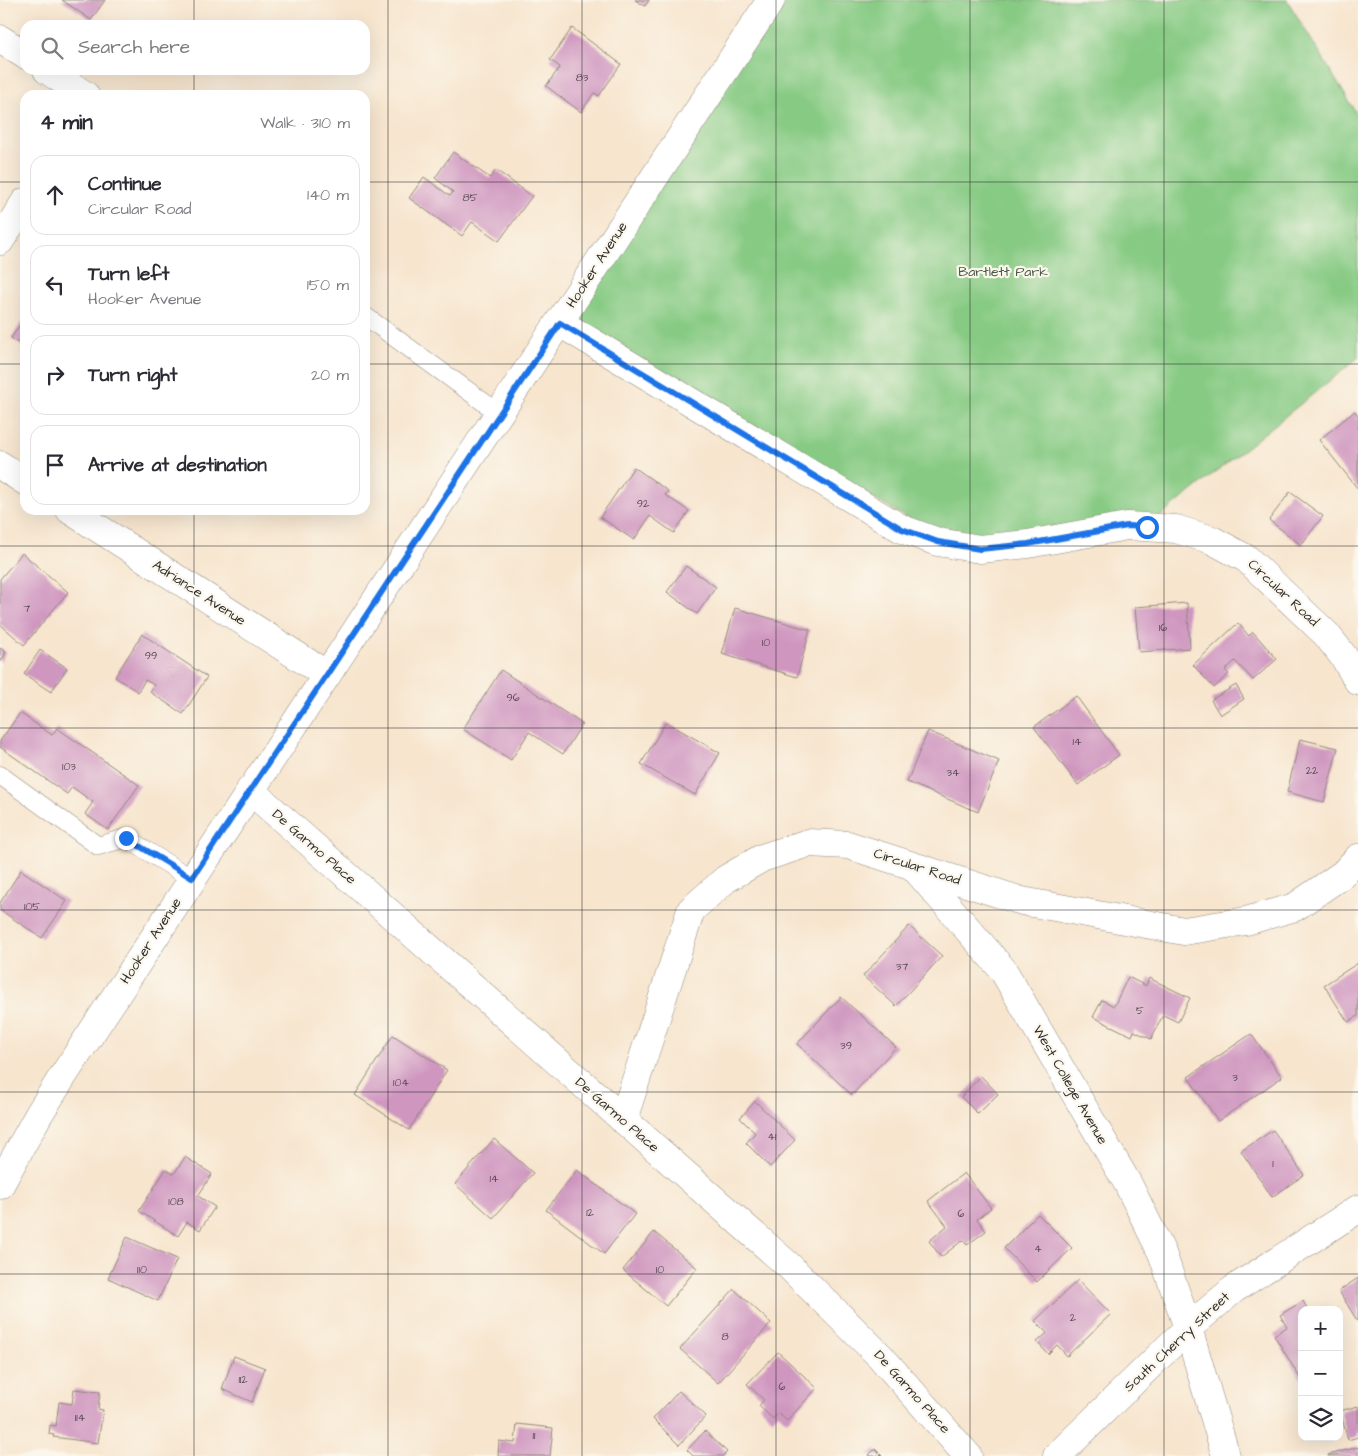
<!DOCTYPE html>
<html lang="en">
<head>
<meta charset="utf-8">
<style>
  body { margin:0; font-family:"Architects Daughter",sans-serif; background:#f7f7f7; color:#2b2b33 }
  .controls { position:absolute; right:15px; bottom:15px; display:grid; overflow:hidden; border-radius:10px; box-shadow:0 5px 20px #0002 }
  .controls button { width:45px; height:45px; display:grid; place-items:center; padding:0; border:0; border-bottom:1px solid #e1e1e2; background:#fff; color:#2b2b33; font:25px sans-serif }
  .stop { position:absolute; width:15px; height:15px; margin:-11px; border:4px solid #1a73e8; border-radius:50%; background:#fff }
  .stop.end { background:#1a73e8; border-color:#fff; box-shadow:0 1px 5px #0008 }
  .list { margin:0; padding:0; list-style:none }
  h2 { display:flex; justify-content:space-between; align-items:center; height:65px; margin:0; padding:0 20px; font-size:21px }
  h2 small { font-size:16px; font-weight:400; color:#7c7c81 }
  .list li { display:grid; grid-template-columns:32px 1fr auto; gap:15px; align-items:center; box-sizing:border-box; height:80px; margin:0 10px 10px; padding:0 10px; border:1px solid #e1e1e2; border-radius:15px }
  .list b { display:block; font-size:19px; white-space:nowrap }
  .list p { margin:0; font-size:16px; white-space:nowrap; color:#7c7c81 }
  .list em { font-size:16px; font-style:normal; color:#7c7c81 }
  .icon { flex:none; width:28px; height:28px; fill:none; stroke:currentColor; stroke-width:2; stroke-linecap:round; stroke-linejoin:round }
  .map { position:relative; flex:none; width:1358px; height:1456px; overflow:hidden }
  .search { position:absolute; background:#fff; box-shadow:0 5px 20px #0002; left:20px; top:20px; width:350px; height:55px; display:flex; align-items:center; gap:12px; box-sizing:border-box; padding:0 18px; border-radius:15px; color:#7c7c81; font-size:19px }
  .panel { position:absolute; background:#fff; box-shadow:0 5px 20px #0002; left:20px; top:90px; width:350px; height:425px; border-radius:15px }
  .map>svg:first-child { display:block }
</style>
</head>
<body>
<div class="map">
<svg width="1358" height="1456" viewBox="0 0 1358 1456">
  <rect width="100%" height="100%" fill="#fbf7ec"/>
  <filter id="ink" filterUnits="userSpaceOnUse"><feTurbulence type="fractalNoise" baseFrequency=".02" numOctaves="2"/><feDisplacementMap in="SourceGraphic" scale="10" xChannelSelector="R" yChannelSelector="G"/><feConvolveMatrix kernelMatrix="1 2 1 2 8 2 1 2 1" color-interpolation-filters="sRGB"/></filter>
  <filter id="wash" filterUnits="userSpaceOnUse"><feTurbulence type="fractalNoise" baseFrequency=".0096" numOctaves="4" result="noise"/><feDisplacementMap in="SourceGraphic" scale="20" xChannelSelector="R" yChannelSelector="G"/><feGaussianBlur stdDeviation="1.12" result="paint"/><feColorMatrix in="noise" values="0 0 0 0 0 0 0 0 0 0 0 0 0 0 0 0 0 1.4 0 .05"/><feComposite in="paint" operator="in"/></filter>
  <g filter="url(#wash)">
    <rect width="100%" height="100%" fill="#f7e5ce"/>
    <path fill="#86ca83" stroke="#587a57" d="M771,0H1287L1358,116V358L1147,527L956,545L560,323Z"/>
    <g id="blocks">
      <g fill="#cf96c0">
        <path d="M62,0H105L91,20Z"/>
        <path d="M635,0H649L645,6Z"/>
        <path d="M572,28L621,64L599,96L594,93L581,112L546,86L560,67L550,60Z"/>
        <path d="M453,152L490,178L496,170L532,196L499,241L472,222L462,236L409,198L424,177L450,196L453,192L435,178Z"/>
        <path d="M25,317V348L11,338Z"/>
        <path d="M1355,411L1358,416V489L1319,440Z"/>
        <path d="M634,467L668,491L665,495L689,511L674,533L650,516L634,540L600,517Z"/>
        <path d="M1290,492L1323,516L1301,545L1269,520Z"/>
        <path d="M22,553L68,592L24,645L0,624V579Z"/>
        <path d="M686,566L716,587L697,614L667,592Z"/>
        <path d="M1187,603L1190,648L1139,652L1135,607Z"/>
        <path d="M735,608L810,630L797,677L722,654Z"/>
        <path d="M1238,623L1249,636L1253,632L1277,659L1253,680L1235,661L1225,670L1229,674L1214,688L1193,665Z"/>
        <path d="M142,634L207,677L183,714L150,692L154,685L145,680L138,692L115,677Z"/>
        <path d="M0,648L6,652L0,663Z"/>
        <path d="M40,650L67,668L51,692L24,674Z"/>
        <path d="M501,670L582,724L563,754L529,732L511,760L463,729Z"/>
        <path d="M1236,685L1244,699L1220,715L1211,700Z"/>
        <path d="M1076,696L1119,755L1078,785L1034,727Z"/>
        <path d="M20,713L52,735L57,728L139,785L108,830L85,814L93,802L72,787L67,794L0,747V741Z"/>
        <path d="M666,722L720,753L695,795L641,764Z"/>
        <path d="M928,731L999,761L978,812L907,782Z"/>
        <path d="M1300,739L1338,748L1324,802L1287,792Z"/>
        <path d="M21,870L67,901L42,938L0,910V903Z"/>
        <path d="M909,926L942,956L896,1006L863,976Z"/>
        <path d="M1358,963V1016L1348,1022L1324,985Z"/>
        <path d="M1128,977L1146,986L1149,978L1190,998L1178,1022L1163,1015L1151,1039L1134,1031L1132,1036L1093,1017L1102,1000L1114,1006Z"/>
        <path d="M841,997L896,1047L852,1095L797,1044Z"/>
        <path d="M1251,1034L1282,1077L1218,1121L1188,1077Z"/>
        <path d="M393,1035L447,1070L409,1130L355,1095Z"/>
        <path d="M981,1076L998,1094L978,1114L961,1097Z"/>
        <path d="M755,1101L795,1140L770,1167L746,1143L755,1133L740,1118Z"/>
        <path d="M1273,1130L1304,1175L1272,1197L1241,1151Z"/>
        <path d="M494,1139L533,1173L493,1218L455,1184Z"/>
        <path d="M185,1157L212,1174L198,1196L215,1207L200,1230L187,1222L178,1236L139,1211L166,1169L174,1174Z"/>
        <path d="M577,1170L635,1214L604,1254L546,1210Z"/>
        <path d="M964,1173L991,1208L977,1219L986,1231L967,1245L963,1240L941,1257L929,1241L947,1226L928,1201Z"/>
        <path d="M1038,1214L1072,1248L1037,1282L1004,1248Z"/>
        <path d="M654,1232L697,1268L666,1306L623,1270Z"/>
        <path d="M127,1237L177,1259L158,1301L108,1278Z"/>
        <path d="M1358,1278V1322L1339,1291Z"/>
        <path d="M1078,1280L1111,1314L1067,1356L1057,1345L1048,1354L1037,1342L1047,1333L1035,1321Z"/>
        <path d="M734,1289L771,1323L718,1383L680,1349Z"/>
        <path d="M1303,1301L1308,1310H1302V1377L1300,1378L1274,1335L1287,1327L1280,1315Z"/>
        <path d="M778,1352L817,1388L787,1421L778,1413L773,1419L759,1406L764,1400L747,1384Z"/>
        <path d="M234,1356L265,1368L252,1402L222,1389Z"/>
        <path d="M74,1389L100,1392L98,1409L103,1410L98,1443L53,1437L54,1435L49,1434L50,1425L56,1426L59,1402L72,1404Z"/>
        <path d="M679,1391L706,1416L679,1445L653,1419Z"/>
        <path d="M1358,1406V1437L1348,1440L1340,1411Z"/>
        <path d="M517,1424L553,1428L550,1456H498L499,1441L515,1443Z"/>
        <path d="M705,1431L727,1452L723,1456H693L687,1450Z"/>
        <path d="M1358,1447V1456H1328V1455Z"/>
        <path d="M875,1449L882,1456H868Z"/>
      </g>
    </g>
  </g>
  <g filter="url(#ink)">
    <use href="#blocks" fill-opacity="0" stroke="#91887c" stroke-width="1"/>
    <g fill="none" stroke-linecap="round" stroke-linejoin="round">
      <defs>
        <g id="service">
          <path d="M365,316L500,414"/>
          <path d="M0,775L98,846L126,838L192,879"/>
        </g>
        <g id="minor">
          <path d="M0,39L25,55"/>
          <path d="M47,70L85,95"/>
          <path d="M0,241L25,202"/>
          <path d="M560,323L902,529L938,542L980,549L1028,544L1127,526L1176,529L1212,540L1247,559L1326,634L1344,657L1358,681"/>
          <path d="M0,465L25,481"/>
          <path d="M70,510L327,675"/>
          <path d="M250,790L788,1265L880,1356L968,1456"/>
          <path d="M914,867L1003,970L1128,1184L1162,1253L1188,1328L1226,1456"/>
          <path d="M623,1120L691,910L726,879L762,858L808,843L848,845L1022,901L1184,931L1246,921L1295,907L1343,874L1358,858"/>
        </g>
        <g id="tertiary">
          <path d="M0,1185L39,1114L63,1076L771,0"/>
          <path d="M1057,1456L1188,1328L1234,1289L1358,1209"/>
        </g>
      </defs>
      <use href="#service" stroke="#91887c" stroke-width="19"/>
      <use href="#minor" stroke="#91887c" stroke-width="29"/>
      <use href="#tertiary" stroke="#91887c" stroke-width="29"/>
      <use href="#service" stroke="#fff" stroke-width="18"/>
      <use href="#minor" stroke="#fff" stroke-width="28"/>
      <use href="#tertiary" stroke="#fff" stroke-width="28"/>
    </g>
  </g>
  <g fill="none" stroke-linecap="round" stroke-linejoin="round" filter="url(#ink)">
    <path stroke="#1a73e8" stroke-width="6" d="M126,838L192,878L560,323L902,529L938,542L980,549L1028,544L1127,526L1147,527"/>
  </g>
  <path fill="none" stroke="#2b2b2b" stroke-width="1" stroke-opacity="0.55" d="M194,0V25M388,0V1456M582,0V1456M776,0V1456M970,0V1456M1164,0V1456M194,70V95M0,182H25M365,182H1358M0,364H25M365,364H1358M194,510V1456M0,546H1358M0,728H1358M0,910H1358M0,1092H1358M0,1274H1358"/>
  <g text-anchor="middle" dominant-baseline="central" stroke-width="4.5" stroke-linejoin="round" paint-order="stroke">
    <g font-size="11" fill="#544650">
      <text x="582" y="77">83</text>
      <text x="470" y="197">85</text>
      <text x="643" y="503">92</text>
      <text x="27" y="608">7</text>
      <text x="1163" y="627">16</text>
      <text x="766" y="642">10</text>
      <text x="151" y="655">99</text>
      <text x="513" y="697">96</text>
      <text x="1077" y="741">14</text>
      <text x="69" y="766">103</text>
      <text x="1312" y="770">22</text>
      <text x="953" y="772">34</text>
      <text x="32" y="906">105</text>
      <text x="902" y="966">37</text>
      <text x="1140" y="1010">5</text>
      <text x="846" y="1045">39</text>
      <text x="1235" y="1077">3</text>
      <text x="401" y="1082">104</text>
      <text x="772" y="1136">41</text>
      <text x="1273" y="1163">1</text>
      <text x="494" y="1178">14</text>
      <text x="176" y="1201">108</text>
      <text x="590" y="1212">12</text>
      <text x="961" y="1213">6</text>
      <text x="1038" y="1248">4</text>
      <text x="142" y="1269">110</text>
      <text x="660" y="1269">10</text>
      <text x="1073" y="1317">2</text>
      <text x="725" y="1336">8</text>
      <text x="243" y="1379">112</text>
      <text x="782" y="1386">6</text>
      <text x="80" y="1417">114</text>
      <text x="534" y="1435">11</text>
    </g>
    <g font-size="14" fill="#2b2b2b" stroke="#fbf7ec">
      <text transform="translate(597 265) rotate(-57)">Hooker Avenue</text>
      <text transform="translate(199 593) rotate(33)">Adriance Avenue</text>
      <text transform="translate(1283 593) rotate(43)">Circular Road</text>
      <text transform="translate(314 847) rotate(41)">De Garmo Place</text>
      <text transform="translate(917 867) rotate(18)">Circular Road</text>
      <text transform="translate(151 941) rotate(-57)">Hooker Avenue</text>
      <text transform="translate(1070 1085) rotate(60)">West College Avenue</text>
      <text transform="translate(617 1115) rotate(41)">De Garmo Place</text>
      <text transform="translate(1177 1342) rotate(-43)">South Cherry Street</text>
      <text transform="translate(912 1392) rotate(48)">De Garmo Place</text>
    </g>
    <g font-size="14" fill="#465b45" stroke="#fbf7ec">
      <text x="1003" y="272">Bartlett Park</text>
    </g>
  </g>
</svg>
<div class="controls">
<button>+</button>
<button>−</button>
<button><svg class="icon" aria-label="layers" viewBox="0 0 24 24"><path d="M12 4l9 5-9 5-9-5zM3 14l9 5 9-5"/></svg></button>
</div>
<div class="stop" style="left:1147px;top:527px"></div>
<div class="stop end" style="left:126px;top:838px"></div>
<div class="search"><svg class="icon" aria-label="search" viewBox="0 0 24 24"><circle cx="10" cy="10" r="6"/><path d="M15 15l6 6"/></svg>Search here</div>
<section class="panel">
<h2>4 min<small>Walk · 310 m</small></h2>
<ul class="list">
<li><svg class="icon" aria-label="ahead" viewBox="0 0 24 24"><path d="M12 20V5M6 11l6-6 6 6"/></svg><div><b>Continue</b><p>Circular Road</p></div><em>140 m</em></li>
<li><svg class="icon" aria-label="left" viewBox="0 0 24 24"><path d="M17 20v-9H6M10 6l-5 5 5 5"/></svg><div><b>Turn left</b><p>Hooker Avenue</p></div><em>150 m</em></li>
<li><svg class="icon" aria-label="right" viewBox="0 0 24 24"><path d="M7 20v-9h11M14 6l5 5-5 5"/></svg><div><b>Turn right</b></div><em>20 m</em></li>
<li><svg class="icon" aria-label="arrive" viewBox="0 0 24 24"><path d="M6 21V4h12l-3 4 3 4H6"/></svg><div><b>Arrive at destination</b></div></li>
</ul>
</section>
</div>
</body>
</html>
